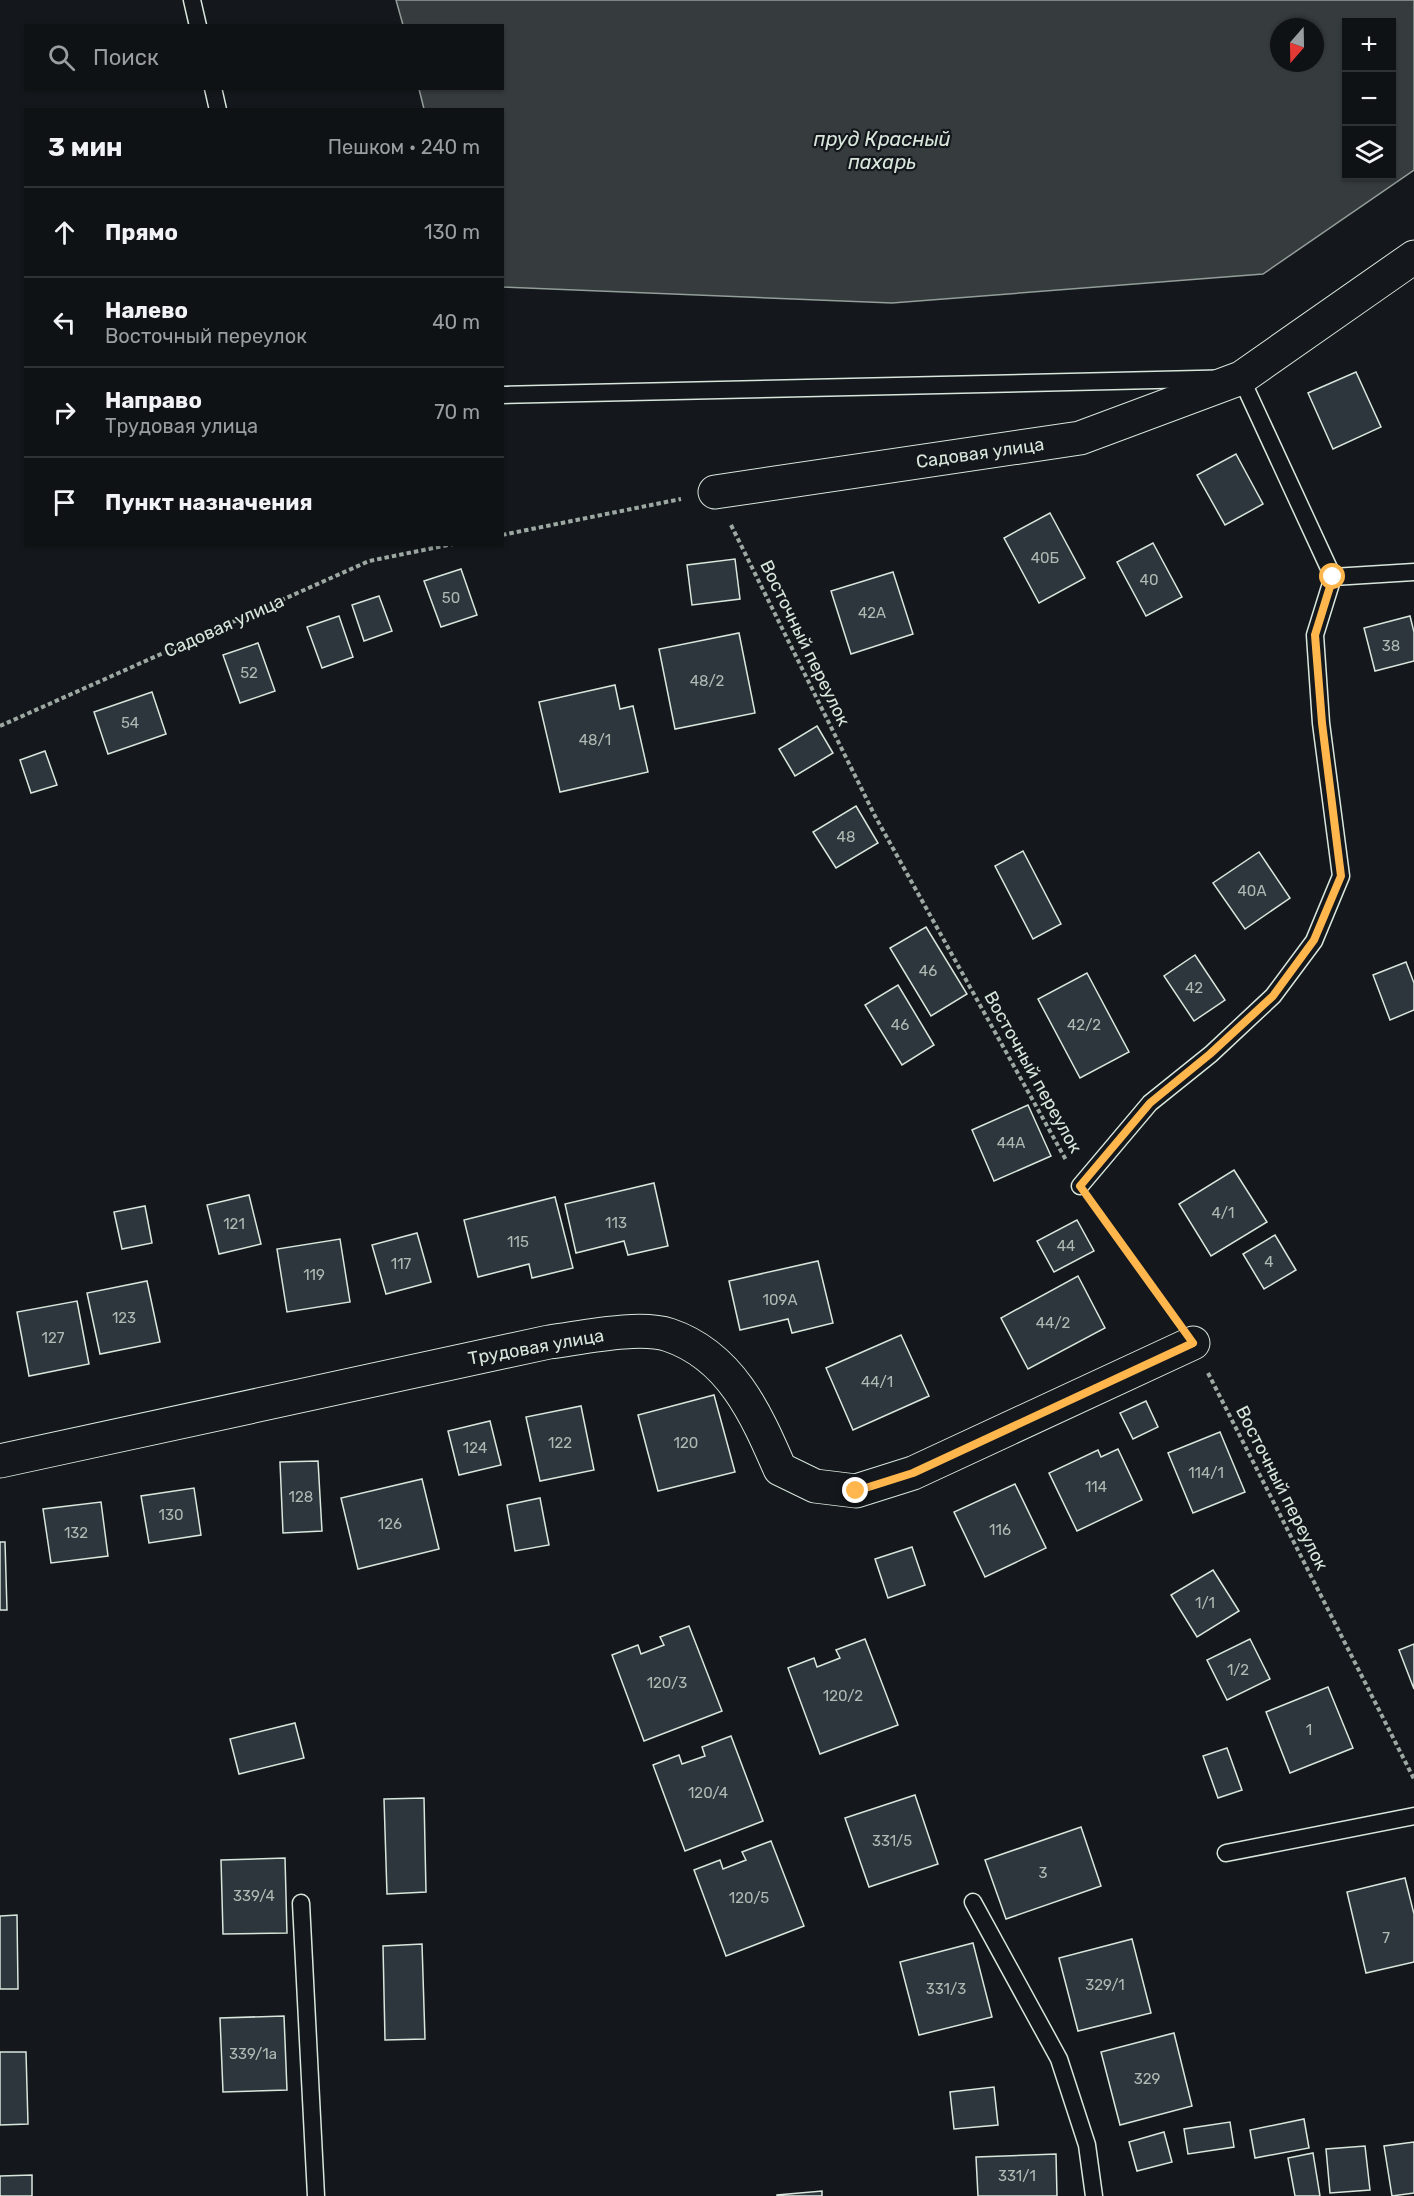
<!DOCTYPE html>
<html lang="ru">
<head>
<meta charset="utf-8">
<style>
  body { margin:0; font-family:Rubik,sans-serif; background:#1d2022; color:#f1f3f6 }
  .controls { position:absolute; right:18px; top:18px; display:grid; overflow:hidden; border-radius:0px; box-shadow:0 2px 4px #0004 }
  .controls button { width:54px; height:54px; display:grid; place-items:center; padding:0; border:0; border-bottom:2px solid #2f3234; background:#0f1215; color:#f1f3f6; font:30px sans-serif }
  .compass { position:absolute; left:1270px; top:18px; width:54px; height:54px; border-radius:50%; background:#0f1215; box-shadow:0 2px 4px #0004; rotate:200deg }
  .stop { position:absolute; width:18px; height:18px; margin:-14px; border:4px solid #ffb74d; border-radius:50%; background:#fff }
  .stop.end { background:#ffb74d; border-color:#fff; box-shadow:0 2px 6px #0008 }
  .list { margin:0; padding:0; list-style:none }
  h2 { display:flex; justify-content:space-between; align-items:center; height:78px; margin:0; padding:0 24px; font-size:26px }
  h2 small { font-size:20px; font-weight:400; color:#9b9ea0 }
  .list li { display:grid; grid-template-columns:39px 1fr auto; gap:18px; align-items:center; box-sizing:border-box; height:90px; padding:0 24px; border-top:2px solid #2f3234 }
  .list b { display:block; font-size:22px; white-space:nowrap }
  .list p { margin:0; font-size:20px; white-space:nowrap; color:#9b9ea0 }
  .list em { font-size:20px; font-style:normal; color:#9b9ea0 }
  .icon { flex:none; width:33px; height:33px; fill:none; stroke:currentColor; stroke-width:2; stroke-linecap:round; stroke-linejoin:round }
  .map { position:relative; flex:none; width:1414px; height:2196px; overflow:hidden }
  .search { position:absolute; background:#0f1215; box-shadow:0 2px 4px #0004; left:24px; top:24px; width:480px; height:66px; display:flex; align-items:center; gap:15px; box-sizing:border-box; padding:0 21px; border-radius:0px; color:#9b9ea0; font-size:22px }
  .panel { position:absolute; background:#0f1215; box-shadow:0 2px 4px #0004; left:24px; top:108px; width:480px; height:438px; border-radius:0px }
  .map>svg:first-child { display:block }
</style>
</head>
<body>
<div class="map">
<svg width="1414" height="2196" viewBox="0 0 1414 2196">
  <rect width="100%" height="100%" fill="#14181c"/>
  <path fill="#363b3e" stroke="#939e99" stroke-width="1.5" fill-rule="evenodd" d="M396,0H1414V170L1263,274L892,303L503,287L502,110L424,109L419,89L502,88V26L403,25ZM1346,22H1392V176H1346ZM1279,27H1315V63H1279Z"/>
  <g fill="#2c363c" stroke="#d8e6dc" stroke-width="1.5">
    <path d="M1356,372L1381,427L1333,449L1308,393Z"/>
    <path d="M1236,454L1263,504L1225,525L1197,475Z"/>
    <path d="M1050,513L1085,578L1039,603L1004,538Z"/>
    <path d="M1153,543L1182,597L1146,616L1117,562Z"/>
    <path d="M735,559L740,599L692,605L687,565Z"/>
    <path d="M461,569L477,615L441,627L424,581Z"/>
    <path d="M893,572L913,634L851,654L831,591Z"/>
    <path d="M379,596L392,631L364,641L352,605Z"/>
    <path d="M339,616L353,657L322,668L307,627Z"/>
    <path d="M1410,616L1414,632V661L1375,671L1364,628Z"/>
    <path d="M739,633L755,713L675,729L659,649Z"/>
    <path d="M258,643L275,691L240,703L223,655Z"/>
    <path d="M615,685L620,709L633,706L648,772L560,792L539,702Z"/>
    <path d="M152,692L166,734L108,754L94,712Z"/>
    <path d="M817,726L833,753L795,776L779,749Z"/>
    <path d="M45,751L57,785L31,793L20,760Z"/>
    <path d="M856,806L878,843L836,868L813,832Z"/>
    <path d="M1023,851L1061,924L1033,939L995,866Z"/>
    <path d="M1259,852L1290,898L1245,929L1213,883Z"/>
    <path d="M926,927L967,994L931,1016L890,948Z"/>
    <path d="M1195,955L1225,1000L1194,1021L1164,976Z"/>
    <path d="M1406,962L1414,983V1010L1390,1020L1373,975Z"/>
    <path d="M1087,973L1129,1052L1080,1078L1038,999Z"/>
    <path d="M898,985L934,1045L902,1065L865,1005Z"/>
    <path d="M1028,1105L1051,1156L994,1181L972,1130Z"/>
    <path d="M1234,1170L1267,1222L1211,1256L1179,1204Z"/>
    <path d="M654,1183L668,1246L628,1255L624,1241L576,1253L565,1204Z"/>
    <path d="M249,1195L261,1244L219,1254L207,1205Z"/>
    <path d="M555,1197L573,1268L532,1278L529,1264L478,1277L464,1220Z"/>
    <path d="M145,1206L152,1243L122,1249L114,1212Z"/>
    <path d="M1077,1220L1094,1251L1054,1272L1037,1241Z"/>
    <path d="M417,1233L431,1282L386,1294L372,1245Z"/>
    <path d="M1275,1235L1296,1270L1264,1289L1243,1254Z"/>
    <path d="M340,1239L350,1302L287,1312L277,1249Z"/>
    <path d="M818,1261L833,1323L792,1333L788,1319L740,1330L729,1281Z"/>
    <path d="M1078,1276L1105,1328L1028,1369L1001,1318Z"/>
    <path d="M147,1281L160,1342L100,1354L87,1293Z"/>
    <path d="M77,1301L89,1364L29,1376L17,1312Z"/>
    <path d="M901,1335L929,1396L853,1430L826,1368Z"/>
    <path d="M714,1395L735,1472L658,1491L638,1415Z"/>
    <path d="M1146,1401L1158,1427L1133,1439L1120,1413Z"/>
    <path d="M581,1406L594,1470L540,1481L526,1417Z"/>
    <path d="M490,1421L501,1465L459,1475L448,1431Z"/>
    <path d="M1220,1432L1245,1492L1193,1513L1168,1453Z"/>
    <path d="M1118,1449L1142,1500L1077,1531L1049,1473L1098,1450L1101,1457Z"/>
    <path d="M318,1461L322,1531L283,1533L280,1462Z"/>
    <path d="M422,1479L439,1549L358,1569L341,1498Z"/>
    <path d="M1015,1484L1046,1548L985,1577L954,1512Z"/>
    <path d="M194,1488L201,1535L149,1543L141,1496Z"/>
    <path d="M540,1498L549,1545L515,1551L507,1505Z"/>
    <path d="M101,1502L108,1556L51,1563L43,1509Z"/>
    <path d="M0,1542H5L7,1610H0Z"/>
    <path d="M912,1547L925,1585L888,1598L875,1559Z"/>
    <path d="M1213,1570L1239,1611L1197,1637L1171,1595Z"/>
    <path d="M689,1626L722,1711L644,1741L612,1655L638,1645L641,1654L664,1645L660,1637Z"/>
    <path d="M865,1639L898,1725L820,1754L788,1668L814,1658L817,1667L840,1658L836,1650Z"/>
    <path d="M1250,1639L1270,1679L1227,1700L1207,1660Z"/>
    <path d="M1414,1644V1689L1399,1650Z"/>
    <path d="M1328,1687L1353,1748L1290,1773L1266,1712Z"/>
    <path d="M295,1723L304,1758L239,1774L230,1739Z"/>
    <path d="M731,1736L763,1821L685,1851L653,1765L679,1755L682,1764L705,1756L702,1747Z"/>
    <path d="M1227,1748L1242,1790L1218,1798L1203,1756Z"/>
    <path d="M915,1795L938,1864L869,1887L845,1818Z"/>
    <path d="M424,1798L426,1892L387,1894L384,1799Z"/>
    <path d="M1081,1827L1101,1886L1006,1919L985,1860Z"/>
    <path d="M771,1841L804,1926L726,1956L694,1870L720,1860L723,1869L746,1860L742,1852Z"/>
    <path d="M285,1858L287,1933L223,1934L221,1860Z"/>
    <path d="M1405,1878L1414,1914V1962L1366,1973L1347,1892Z"/>
    <path d="M17,1915L18,1989H0V1916Z"/>
    <path d="M1132,1939L1151,2013L1078,2031L1059,1958Z"/>
    <path d="M973,1943L992,2017L919,2035L900,1962Z"/>
    <path d="M422,1944L425,2039L385,2040L383,1946Z"/>
    <path d="M284,2016L287,2090L223,2092L220,2018Z"/>
    <path d="M1174,2033L1192,2106L1120,2125L1101,2052Z"/>
    <path d="M0,2052H26L28,2124L0,2125Z"/>
    <path d="M994,2087L998,2125L954,2129L950,2092Z"/>
    <path d="M1304,2119L1309,2148L1255,2158L1250,2130Z"/>
    <path d="M1230,2122L1234,2147L1188,2154L1184,2129Z"/>
    <path d="M1164,2132L1172,2162L1137,2171L1129,2142Z"/>
    <path d="M1414,2142V2193L1392,2196L1384,2146Z"/>
    <path d="M1365,2146L1370,2190L1330,2193L1326,2149Z"/>
    <path d="M1313,2153L1320,2196H1295L1288,2158Z"/>
    <path d="M1056,2154L1057,2196H978L976,2157Z"/>
    <path d="M32,2175V2196H0V2176Z"/>
    <path d="M822,2191V2196H777V2195Z"/>
  </g>
  <g fill="none" stroke-linecap="round" stroke-linejoin="round">
    <defs>
      <g id="lane">
        <path d="M192,0L198,26"/>
        <path d="M213,88L218,110"/>
        <path d="M502,395L1241,378L1333,577L1315,635L1321,723L1341,876L1314,941L1273,996L1211,1054L1150,1103L1080,1186"/>
        <path d="M1333,577L1414,572"/>
        <path d="M1226,1853L1414,1816"/>
        <path d="M973,1902L1059,2059L1087,2145L1094,2196"/>
        <path d="M301,1903L316,2196"/>
      </g>
      <g id="street">
        <path d="M715,492L1080,438L1241,378L1414,257"/>
        <path d="M0,1461L549,1342C581,1338 639,1325 669,1335C731,1356 756,1414 780,1469L815,1486L856,1491L913,1473L1193,1343"/>
      </g>
    </defs>
    <use href="#lane" stroke="#d8e6dc" stroke-width="19"/>
    <use href="#street" stroke="#d8e6dc" stroke-width="35"/>
    <g stroke="#9da8a2" stroke-width="4" stroke-dasharray="4.5 3" stroke-linecap="butt">
      <path d="M731,525L875,816L1066,1160"/>
      <path d="M502,535L681,499"/>
      <path d="M0,726L369,561L453,544"/>
      <path d="M1096,1207L1171,1313"/>
      <path d="M1208,1373L1414,1779"/>
    </g>
    <use href="#lane" stroke="#14181c" stroke-width="16"/>
    <use href="#street" stroke="#14181c" stroke-width="33"/>
  </g>
  <g fill="none" stroke-linecap="round" stroke-linejoin="round">
    <path stroke="#ffb74d" stroke-width="8" d="M856,1491L913,1473L1193,1343L1080,1186L1150,1103L1210,1054L1273,996L1314,940L1341,876L1322,723L1315,635L1333,577"/>
  </g>
  <g text-anchor="middle" dominant-baseline="central" stroke-width="4.5" stroke-linejoin="round" paint-order="stroke">
    <g font-size="15" fill="#adbab4">
      <text x="1045" y="558">40Б</text>
      <text x="1149" y="580">40</text>
      <text x="451" y="598">50</text>
      <text x="872" y="613">42А</text>
      <text x="1391" y="646">38</text>
      <text x="249" y="673">52</text>
      <text x="707" y="681">48/2</text>
      <text x="130" y="723">54</text>
      <text x="595" y="740">48/1</text>
      <text x="846" y="837">48</text>
      <text x="1252" y="891">40А</text>
      <text x="928" y="971">46</text>
      <text x="1194" y="988">42</text>
      <text x="900" y="1025">46</text>
      <text x="1084" y="1025">42/2</text>
      <text x="1011" y="1143">44А</text>
      <text x="1223" y="1213">4/1</text>
      <text x="616" y="1223">113</text>
      <text x="234" y="1224">121</text>
      <text x="518" y="1242">115</text>
      <text x="1066" y="1246">44</text>
      <text x="1269" y="1262">4</text>
      <text x="401" y="1264">117</text>
      <text x="314" y="1275">119</text>
      <text x="780" y="1300">109А</text>
      <text x="124" y="1318">123</text>
      <text x="1053" y="1323">44/2</text>
      <text x="53" y="1338">127</text>
      <text x="877" y="1382">44/1</text>
      <text x="560" y="1443">122</text>
      <text x="686" y="1443">120</text>
      <text x="475" y="1448">124</text>
      <text x="1206" y="1473">114/1</text>
      <text x="1096" y="1487">114</text>
      <text x="301" y="1497">128</text>
      <text x="171" y="1515">130</text>
      <text x="390" y="1524">126</text>
      <text x="1000" y="1530">116</text>
      <text x="76" y="1533">132</text>
      <text x="1205" y="1603">1/1</text>
      <text x="1238" y="1670">1/2</text>
      <text x="667" y="1683">120/3</text>
      <text x="843" y="1696">120/2</text>
      <text x="1309" y="1730">1</text>
      <text x="708" y="1793">120/4</text>
      <text x="892" y="1841">331/5</text>
      <text x="1043" y="1873">3</text>
      <text x="254" y="1896">339/4</text>
      <text x="749" y="1898">120/5</text>
      <text x="1386" y="1938">7</text>
      <text x="1105" y="1985">329/1</text>
      <text x="946" y="1989">331/3</text>
      <text x="253" y="2054">339/1а</text>
      <text x="1147" y="2079">329</text>
      <text x="1017" y="2176">331/1</text>
    </g>
    <g font-size="18" fill="#d8e6dc" stroke="#14181c">
      <text transform="translate(980 453) rotate(-8)">Садовая улица</text>
      <text transform="translate(224 626) rotate(-24)">Садовая улица</text>
      <text transform="translate(805 643) rotate(64)">Восточный переулок</text>
      <text transform="translate(1033 1072) rotate(61)">Восточный переулок</text>
      <text transform="translate(536 1347) rotate(-10)">Трудовая улица</text>
      <text transform="translate(1282 1488) rotate(63)">Восточный переулок</text>
    </g>
    <g font-size="20" font-style="italic" fill="#d8e6dc" stroke="#14181c">
      <text x="882" y="139">пруд Красный<tspan x="882" dy="23">пахарь</tspan></text>
    </g>
  </g>
</svg>
<div class="controls">
<button>+</button>
<button>−</button>
<button><svg class="icon" aria-label="layers" viewBox="0 0 24 24"><path d="M12 4l9 5-9 5-9-5zM3 14l9 5 9-5"/></svg></button>
</div>
<svg class="compass" viewBox="-18 -18 36 36"><path d="M0-13l5 13h-10z" fill="#e53935"/><path d="M0 13l5-13h-10z" fill="#9b9ea0"/></svg>
<div class="stop" style="left:1333px;top:577px"></div>
<div class="stop end" style="left:856px;top:1491px"></div>
<div class="search"><svg class="icon" aria-label="search" viewBox="0 0 24 24"><circle cx="10" cy="10" r="6"/><path d="M15 15l6 6"/></svg>Поиск</div>
<section class="panel">
<h2>3 мин<small>Пешком · 240 m</small></h2>
<ul class="list">
<li><svg class="icon" aria-label="ahead" viewBox="0 0 24 24"><path d="M12 20V5M6 11l6-6 6 6"/></svg><div><b>Прямо</b></div><em>130 m</em></li>
<li><svg class="icon" aria-label="left" viewBox="0 0 24 24"><path d="M17 20v-9H6M10 6l-5 5 5 5"/></svg><div><b>Налево</b><p>Восточный переулок</p></div><em>40 m</em></li>
<li><svg class="icon" aria-label="right" viewBox="0 0 24 24"><path d="M7 20v-9h11M14 6l5 5-5 5"/></svg><div><b>Направо</b><p>Трудовая улица</p></div><em>70 m</em></li>
<li><svg class="icon" aria-label="arrive" viewBox="0 0 24 24"><path d="M6 21V4h12l-3 4 3 4H6"/></svg><div><b>Пункт назначения</b></div></li>
</ul>
</section>
</div>
</body>
</html>
